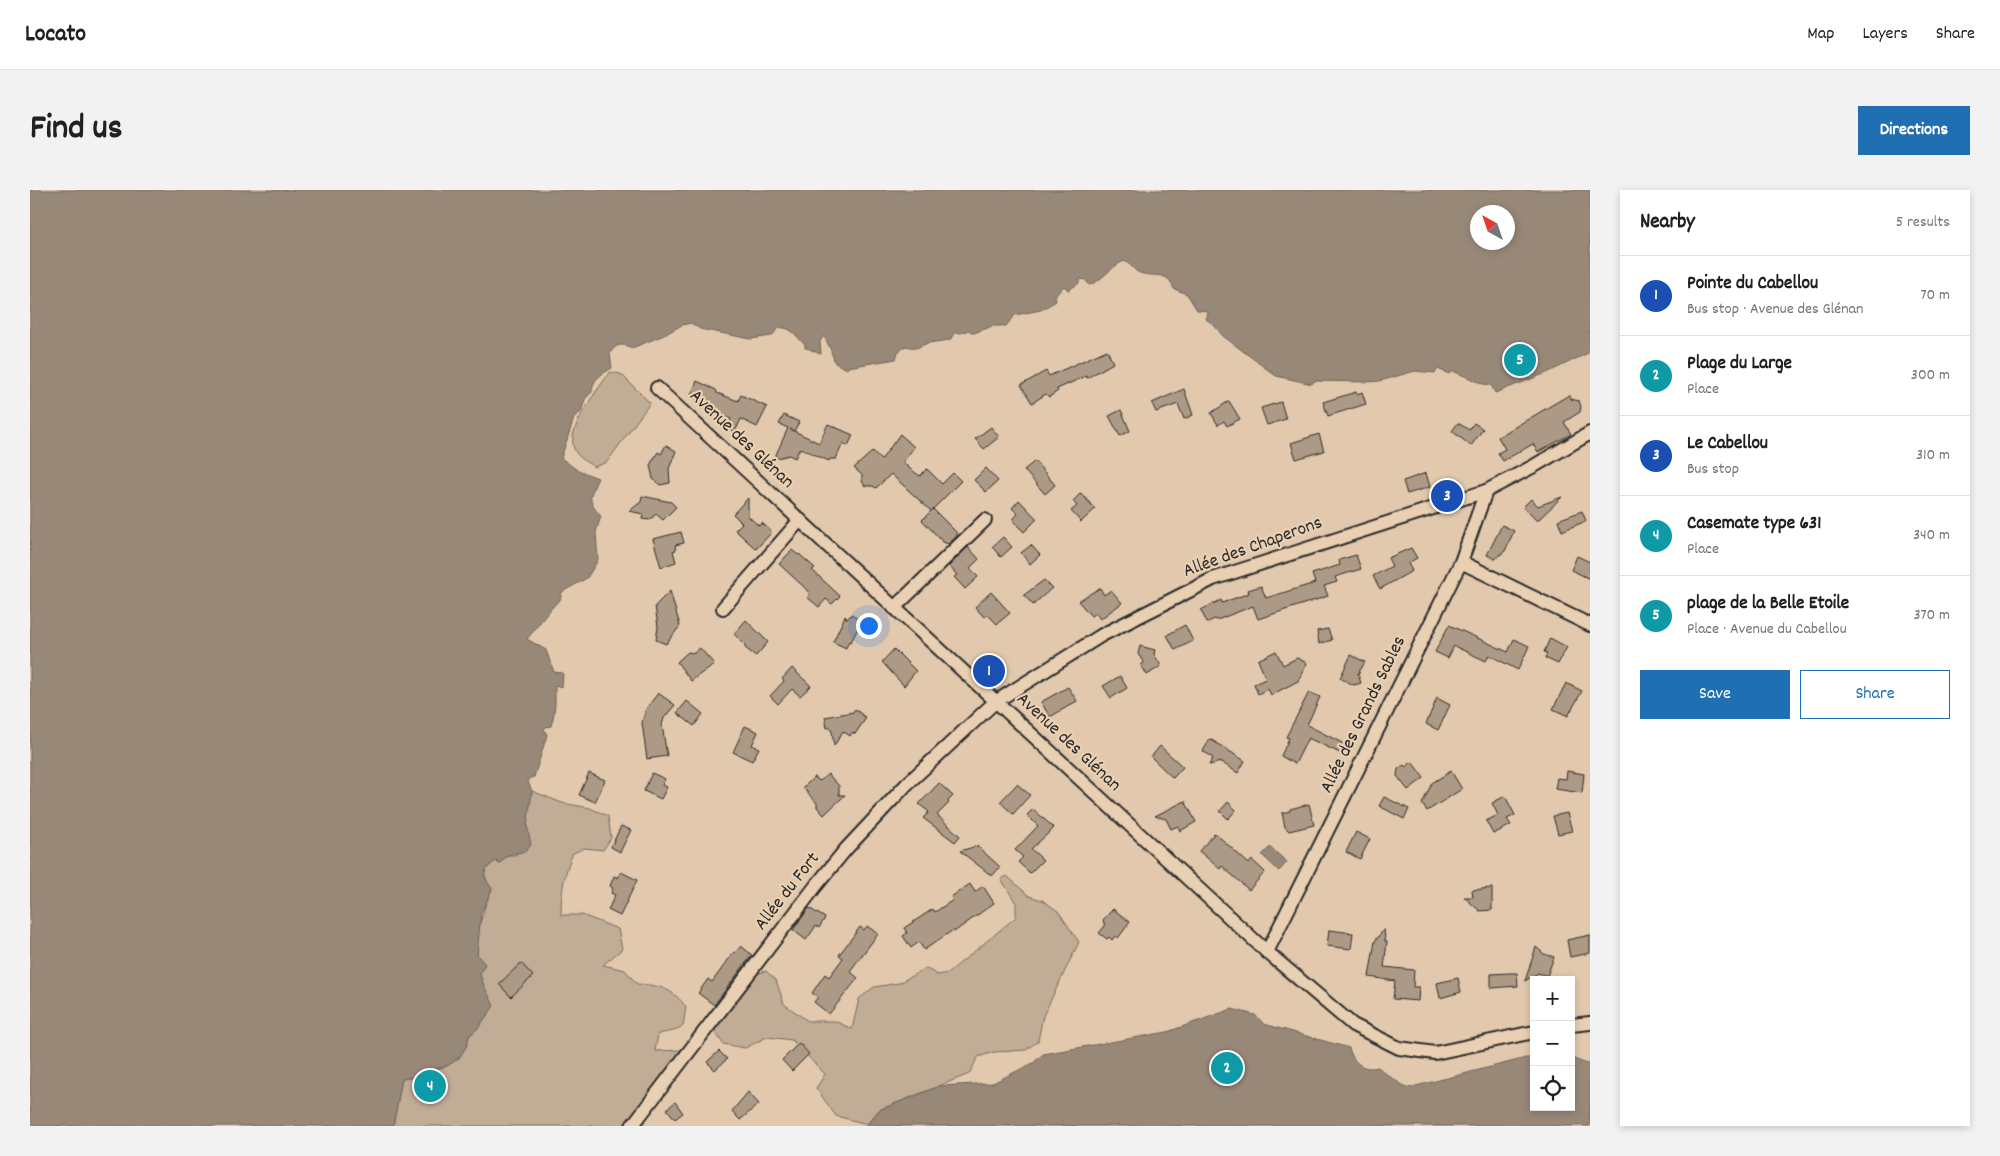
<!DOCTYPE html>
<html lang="en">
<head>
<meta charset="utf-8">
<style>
  body { margin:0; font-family:Dekko,sans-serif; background:#f2f2f2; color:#202124 }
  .controls { position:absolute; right:15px; bottom:15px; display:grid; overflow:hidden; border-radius:0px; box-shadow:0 2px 8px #0003 }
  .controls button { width:45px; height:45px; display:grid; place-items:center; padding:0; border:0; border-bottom:1px solid #e0e0e0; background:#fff; color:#202124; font:25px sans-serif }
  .compass { position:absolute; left:1440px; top:15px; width:45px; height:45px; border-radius:50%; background:#fff; box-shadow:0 2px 8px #0003; rotate:320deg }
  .you { position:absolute; left:838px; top:435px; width:18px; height:18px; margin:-12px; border:4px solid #fff; border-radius:50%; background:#1a73e8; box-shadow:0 0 0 8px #1a73e833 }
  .badge { display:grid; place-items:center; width:32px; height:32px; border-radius:50%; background:#1f6fb2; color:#fff; font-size:16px; font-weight:700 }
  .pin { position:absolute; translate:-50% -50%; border:2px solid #fff; box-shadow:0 1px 5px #0006 }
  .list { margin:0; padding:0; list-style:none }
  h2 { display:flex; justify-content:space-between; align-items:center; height:65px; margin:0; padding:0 20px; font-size:21px }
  h2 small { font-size:16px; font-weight:400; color:#757577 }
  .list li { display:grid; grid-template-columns:32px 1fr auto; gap:15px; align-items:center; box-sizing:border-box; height:80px; padding:0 20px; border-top:1px solid #e0e0e0 }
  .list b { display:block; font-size:19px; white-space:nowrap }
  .list p { margin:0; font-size:16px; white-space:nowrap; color:#757577 }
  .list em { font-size:16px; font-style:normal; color:#757577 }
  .actions { display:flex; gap:10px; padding:15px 20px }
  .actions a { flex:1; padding:11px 0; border:1px solid #1f6fb2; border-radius:0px; text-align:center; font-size:18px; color:#1f6fb2 }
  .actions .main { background:#1f6fb2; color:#fff }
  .icon { flex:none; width:28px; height:28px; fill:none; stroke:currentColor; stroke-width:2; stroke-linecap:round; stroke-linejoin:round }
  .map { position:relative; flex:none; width:1560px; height:936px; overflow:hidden; border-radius:0px }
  header { display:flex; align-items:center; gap:30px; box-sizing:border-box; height:70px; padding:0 25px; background:#fff; border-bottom:1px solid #e0e0e0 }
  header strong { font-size:24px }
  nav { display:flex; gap:28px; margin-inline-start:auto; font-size:18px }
  .intro { display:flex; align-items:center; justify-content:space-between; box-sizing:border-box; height:120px; padding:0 30px }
  h1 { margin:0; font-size:35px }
  .button { padding:12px 22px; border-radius:0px; background:#1f6fb2; color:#fff; font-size:18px; font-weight:700 }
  main { display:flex; gap:30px; padding:0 30px }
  aside { flex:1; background:#fff; border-radius:0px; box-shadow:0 2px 8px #0003 }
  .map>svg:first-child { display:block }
</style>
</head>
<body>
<header>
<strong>Locato</strong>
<nav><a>Map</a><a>Layers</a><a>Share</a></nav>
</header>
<div class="intro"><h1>Find us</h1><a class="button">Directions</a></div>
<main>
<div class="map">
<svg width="1560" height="936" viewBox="0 0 1560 936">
  <rect width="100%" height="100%" fill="#e2c9ad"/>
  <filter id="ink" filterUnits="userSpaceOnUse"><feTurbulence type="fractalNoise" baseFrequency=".02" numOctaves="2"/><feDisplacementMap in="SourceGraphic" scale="10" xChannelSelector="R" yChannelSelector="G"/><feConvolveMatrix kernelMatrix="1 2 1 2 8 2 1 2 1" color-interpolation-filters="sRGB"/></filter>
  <g filter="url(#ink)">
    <g fill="#c1ac95" stroke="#766c60">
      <path d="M580,182L591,184L620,213L577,272L564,277C555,271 545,266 543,255C539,235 569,198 580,182Z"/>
      <path d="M502,601L532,613L560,618L578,626L581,648L573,660L555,658L543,663C534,682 531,703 531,725H552L588,739L592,759L573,775L595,780L607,794C630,795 643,799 656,817L653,836L643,841L628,844L625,861L652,860L596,936H363L372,889L385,887L386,884L417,876L429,868L437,855L439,846L448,838L463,816C441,774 443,742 462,699C453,685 451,681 466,671L469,674L478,665H486L498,647L497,635Z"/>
      <path d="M977,686L999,706L1012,710L1028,721L1049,752L1013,826L1008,851L996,860L964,862L948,867L939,884L849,920L837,934L806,926L786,898L795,884L762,850L737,847L715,858L693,854L683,838L722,785L736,781L746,790L754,814L778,831H805L822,839L829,809L844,797L869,793L896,778L907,785L918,783L986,727V713L971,689Z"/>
    </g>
    <g fill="#988878" stroke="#6c6359" fill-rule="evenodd">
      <path d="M0,0H1560V162L1519,182L1465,203L1461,195L1453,194L1423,181L1419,184L1408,179L1405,183L1385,181L1350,191L1336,192L1284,191L1282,194L1246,186L1193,146L1183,134L1176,129L1178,123L1177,121L1167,120L1157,104L1144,99C1138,80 1125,88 1110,83C1104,81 1101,74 1094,71C1080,77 1071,92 1059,95L1056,90L1051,89L1048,94L1038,100L1034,96L1025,106L1026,111L1011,120L985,125L976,136H963L944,143L938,140L931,143L925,142L920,150L898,153L886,158L876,156L868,162L866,169L818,177L817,179L805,173L800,158L794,146L790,151L791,164C785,163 781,158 775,158V155C766,146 761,136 748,138L742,146L721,149L670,139L661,133L652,135L634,145L602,158C592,153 585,154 580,164L582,178C572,184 562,189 562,202L555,209L551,222L544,228L531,268L547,280L568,288C560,306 556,310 571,326L566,342L568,370L557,388L532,402L530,410C525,412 503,442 497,449L516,460L524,482L533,483L532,497L525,495C525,512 526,519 521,536L516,537L514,539L517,545L504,587L500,588L498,592L502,601L497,635L501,655L496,661L478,665L469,674L466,671C450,681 453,686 462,699L451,723L447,765L455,774L449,785L464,816L448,838L439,846L437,855L429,868L417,876L386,884L385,887L372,889L363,936H0ZM1448,22H1478V52H1448Z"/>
      <path d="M1240,657L1257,672L1249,681L1232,665Z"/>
      <path d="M1202,819L1225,825L1234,834L1319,858C1323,872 1332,881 1348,877C1357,885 1367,892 1378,898L1496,868H1504V917H1541V868L1560,875V936H836L849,920L910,896L963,893L1003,873L1013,864L1137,842Z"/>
    </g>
    <g fill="#ad9a86" stroke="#2b2b2b">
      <path d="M1077,160L1083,173L1057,188L1056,186L1027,199L1028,201L1019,207L1016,204L1002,213L991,195L1016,181L1019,186Z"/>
      <path d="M667,191L686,200L687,203L708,211L711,205L737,217L727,237L711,229L705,242L697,238L701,229L683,220L684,218L666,210L668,208L661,205Z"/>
      <path d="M1154,199L1163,225L1154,229L1148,214L1126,222L1122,213Z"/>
      <path d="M1326,202L1327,204L1332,202L1336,214L1298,226L1293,212Z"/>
      <path d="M1539,205L1541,209L1549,211L1551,216L1550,222L1534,232L1541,244L1508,262L1503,254L1473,271L1468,263L1475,259L1468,247Z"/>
      <path d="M1199,211L1210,229L1197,236L1194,231L1188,235L1181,223Z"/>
      <path d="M1251,212L1256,229L1237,235L1231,218Z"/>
      <path d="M1091,220L1100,241L1090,246L1079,226Z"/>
      <path d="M754,225L769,232L764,241L760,239L789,253L798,234L823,245L818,256L813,253L806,269H800L799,271L770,258L765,268L759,265L744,269L758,238L749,234Z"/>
      <path d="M1428,233L1439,240L1444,233L1453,239L1441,256L1422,241Z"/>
      <path d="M961,237L969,247L954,259L945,249Z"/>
      <path d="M870,244L884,257L873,272L880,279L890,286L897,279L912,294L923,283L931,291L901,321L861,284L846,298L843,296H835L832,291V285L824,278L843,261L851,270Z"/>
      <path d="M1289,244L1294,261L1266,269L1261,253Z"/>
      <path d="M636,255L646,261L639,279L640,293L630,295L623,289L620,275L628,262L631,264Z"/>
      <path d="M1005,271L1025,295L1015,304L994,280Z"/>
      <path d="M956,278L968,291L956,302L944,290Z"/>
      <path d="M1396,283L1400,297L1377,304L1373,291Z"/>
      <path d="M1051,303L1065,319L1051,332L1041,321L1047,316L1043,311Z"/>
      <path d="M612,306L641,312L646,317L633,330L626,324L620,330L612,329L613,324L599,321L611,312Z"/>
      <path d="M1532,307L1507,331L1493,317L1501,309L1508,316Z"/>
      <path d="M718,308V326L729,336L732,333L742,342L726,359L705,340L712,333L703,324Z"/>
      <path d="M989,310L1007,329L994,342L984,332V328L988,324L982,318Z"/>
      <path d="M903,319L927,343V346L918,354L913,352L892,330Z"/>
      <path d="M1552,321L1556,331L1532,341L1528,330Z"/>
      <path d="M1472,335L1484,341L1475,361L1465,369L1457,365Z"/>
      <path d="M651,342L654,353L645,355L646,360L643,361L646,372L631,377L623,349Z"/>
      <path d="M973,347L982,357L971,367L962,357Z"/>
      <path d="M1001,355L1010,365L1000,374L991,363Z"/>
      <path d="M938,357L949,369L940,378L948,387L935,399L924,387L927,385L919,376Z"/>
      <path d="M1381,358L1387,368L1378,373L1382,381L1350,399L1343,386L1362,376L1358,368Z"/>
      <path d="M762,360L768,365L769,364L785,378L782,380L810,406L802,414L796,409L789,417L777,407L780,404L774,397L749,374Z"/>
      <path d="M1326,365L1331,379L1305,387L1307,392L1294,396L1298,406L1228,429L1223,416L1187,430L1184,429L1177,433L1171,420L1191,410L1192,413L1219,403L1218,400L1231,396L1236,408L1285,393L1282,384L1310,375L1309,370Z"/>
      <path d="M1547,366L1560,372V389L1541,380Z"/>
      <path d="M1014,390L1022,398L1003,415L994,405Z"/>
      <path d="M1070,398L1074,405L1081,400L1092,413L1070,429L1066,423L1061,426L1048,411Z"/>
      <path d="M640,401L650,436L636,454L626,450L628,437L625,416Z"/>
      <path d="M961,402L980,423L967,434L957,424L954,427L945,417Z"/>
      <path d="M822,424L833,434L827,440L821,452L819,451L816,458L803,452L815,426L817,429Z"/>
      <path d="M716,430L738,452L726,466L715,458V455L704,444Z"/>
      <path d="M1155,435L1163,451L1145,460L1137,445Z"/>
      <path d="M1419,435L1478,462L1484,449L1499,456L1488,480L1459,465L1456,471L1424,456L1418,468L1405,462Z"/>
      <path d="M1298,439L1302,450L1289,454L1287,441Z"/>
      <path d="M1520,448L1537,457L1528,474L1515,468L1517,463L1514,462Z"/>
      <path d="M1110,456L1125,460L1124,464L1131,476L1117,485L1111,475L1114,473L1108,464Z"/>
      <path d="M670,458L684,474L661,491L647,472L658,462L664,463Z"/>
      <path d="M864,459L886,481L874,496L852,472Z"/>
      <path d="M1246,461L1253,475L1267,468L1277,473L1268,491L1241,505L1238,499L1228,504L1224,494L1236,489L1228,470Z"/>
      <path d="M1321,465L1335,472L1328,484L1331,493L1324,495L1310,488Z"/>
      <path d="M762,478L781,496L770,506L762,499L748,514L740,506L754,491L752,489Z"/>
      <path d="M1090,486L1097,498L1081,508L1073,496Z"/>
      <path d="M1536,493L1552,501L1538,526L1523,519Z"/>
      <path d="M1038,497L1047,511L1020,527L1011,512Z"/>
      <path d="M1279,502L1290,507L1277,535L1316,555L1312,564L1278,548L1265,574L1251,566L1259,548L1256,547Z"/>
      <path d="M628,503L645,515L634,528L632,535L637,566L617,569L612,533L616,519Z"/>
      <path d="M1407,508L1420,515L1408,540L1396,534Z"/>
      <path d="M657,511L673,524L664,536L647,523Z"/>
      <path d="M825,519L836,528L825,544L823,542L820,546L813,541L804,556L802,542L800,537L797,538L795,527L823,522Z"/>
      <path d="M715,536L728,542L722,555L729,558L722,571L703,562Z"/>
      <path d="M1180,549L1215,571L1208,583L1191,572L1179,575L1183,568L1173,561Z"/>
      <path d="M1130,556L1153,577L1143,588L1121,567Z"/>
      <path d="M1382,572L1394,588L1378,600L1367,586L1368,579L1374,575L1376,577Z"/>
      <path d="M1421,581L1432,599L1397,621L1392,614L1402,593Z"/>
      <path d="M1537,581L1554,584L1552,603L1525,599L1527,588L1536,589Z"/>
      <path d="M559,583L575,590L565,612L549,605Z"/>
      <path d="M622,583L635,589L632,595L637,597L631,609L614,601Z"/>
      <path d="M798,584L809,596V605H815L794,625L787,617V613L773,598L784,587L790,591Z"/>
      <path d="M909,593L923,606L918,611L919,613L907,625L930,646L925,652L893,628L899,622L889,614Z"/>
      <path d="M987,594L1000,605L983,624L970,612Z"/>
      <path d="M1475,606L1485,625L1477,629L1481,635L1463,644L1456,631L1468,625L1462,613Z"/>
      <path d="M1354,607L1379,619L1374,629L1349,616Z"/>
      <path d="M1155,611L1166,632L1150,641L1148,636L1141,639L1136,629L1125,626Z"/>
      <path d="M1198,612L1206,620L1198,629L1190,621Z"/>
      <path d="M1279,614L1284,635L1259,641L1255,637L1252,623L1260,621V619Z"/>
      <path d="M1003,619L1024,638L1001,659L1013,670L1000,683L988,672L993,667L985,660L1008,636L997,625Z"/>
      <path d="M1537,623L1542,641L1528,644L1523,626Z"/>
      <path d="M591,636L601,640L590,662L581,657Z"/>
      <path d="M1326,642L1340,649L1330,669L1316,662Z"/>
      <path d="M1185,643L1219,674L1222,670L1235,682L1219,700L1192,676L1190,679L1169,661Z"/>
      <path d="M947,656L970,677L962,686L930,661Z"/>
      <path d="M591,682L607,690L590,726L578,720L585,705L581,703L583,698L580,696L584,686L588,688Z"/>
      <path d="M940,694L945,702L953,696L964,713L924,742L923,740L894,760L889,752L881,758L873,746L877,743L874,738L903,719L905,722L923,710L921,707Z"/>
      <path d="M1462,698V720L1450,721L1434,707H1443L1442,700Z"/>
      <path d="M779,718L795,728L789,738L786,736L776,750L763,740Z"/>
      <path d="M1083,719L1100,732L1088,748L1085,746L1082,750L1079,747L1077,749L1069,743L1075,736L1073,730Z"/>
      <path d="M837,736L848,744L820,781L828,788L799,824L784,812L788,807L782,803L795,784L799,787L813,768L809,765L830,737L834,740Z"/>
      <path d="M1354,739L1355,751L1357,752L1354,777L1384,780L1383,797H1389L1388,811L1363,809L1365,791L1339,787L1345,751Z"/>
      <path d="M1299,740L1323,743L1321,759L1297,756Z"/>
      <path d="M1560,745V763L1540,767L1537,750Z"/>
      <path d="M711,756L722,765L684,815L668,803L678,789L682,792L704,762L705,763Z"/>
      <path d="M1506,757L1514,764L1524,767L1517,786L1508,783L1495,791Z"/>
      <path d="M491,773L503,786L481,807L469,794Z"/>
      <path d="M1480,783H1487L1488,796L1461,798V784Z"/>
      <path d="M1428,788L1431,802L1410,808L1407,793Z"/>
      <path d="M769,853L779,864L762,881L752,870Z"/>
      <path d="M689,861L697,869L685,880L677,872Z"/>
      <path d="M718,902L729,914L710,930L702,921Z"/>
      <path d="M645,912L653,923L645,929L637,919Z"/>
    </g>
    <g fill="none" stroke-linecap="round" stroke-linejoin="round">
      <defs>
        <g id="street">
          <path d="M627,198L1237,762L1323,835L1369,858L1405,863L1504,842"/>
          <path d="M1431,372L1560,435"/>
          <path d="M693,418L770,330"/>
          <path d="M864,418L955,330"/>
          <path d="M1237,762L1431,372L1456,301"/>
          <path d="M1541,835L1560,833"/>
          <path d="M602,936L785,697L816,659L877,594L965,512L1072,445L1183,389L1456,301L1504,276L1560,243"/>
        </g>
      </defs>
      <use href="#street" stroke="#2b2b2b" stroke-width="16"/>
      <use href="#street" stroke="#ead0b2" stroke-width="12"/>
    </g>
  </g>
  <g text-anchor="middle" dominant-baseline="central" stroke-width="4.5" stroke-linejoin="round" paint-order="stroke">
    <g font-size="19" fill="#2b2b2b" stroke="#ead0b2">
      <text transform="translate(711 250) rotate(43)">Avenue des Glénan</text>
      <text transform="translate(1223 358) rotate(-20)">Allée des Chaperons</text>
      <text transform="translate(1334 525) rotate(-64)">Allée des Grands Sables</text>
      <text transform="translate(1038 553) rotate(43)">Avenue des Glénan</text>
      <text transform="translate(758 702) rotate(-52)">Allée du Fort</text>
    </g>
  </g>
</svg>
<div class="controls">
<button>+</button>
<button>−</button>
<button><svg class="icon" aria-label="locate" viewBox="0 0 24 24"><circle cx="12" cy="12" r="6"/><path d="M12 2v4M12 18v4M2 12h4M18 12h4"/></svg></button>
</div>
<svg class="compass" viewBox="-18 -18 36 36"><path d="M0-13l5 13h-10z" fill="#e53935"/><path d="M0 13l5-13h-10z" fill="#757577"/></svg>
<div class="you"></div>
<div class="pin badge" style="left:959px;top:481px;background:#1a4fb4">1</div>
<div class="pin badge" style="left:1197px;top:878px;background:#0f9aa8">2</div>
<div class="pin badge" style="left:1417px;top:306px;background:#1a4fb4">3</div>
<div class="pin badge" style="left:400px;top:896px;background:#0f9aa8">4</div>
<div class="pin badge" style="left:1490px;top:170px;background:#0f9aa8">5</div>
</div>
<aside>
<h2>Nearby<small>5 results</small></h2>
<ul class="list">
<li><span class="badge" style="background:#1a4fb4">1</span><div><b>Pointe du Cabellou</b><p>Bus stop · Avenue des Glénan</p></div><em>70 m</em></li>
<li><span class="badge" style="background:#0f9aa8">2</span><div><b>Plage du Large</b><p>Place</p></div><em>300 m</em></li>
<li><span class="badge" style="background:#1a4fb4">3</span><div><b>Le Cabellou</b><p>Bus stop</p></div><em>310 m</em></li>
<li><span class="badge" style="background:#0f9aa8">4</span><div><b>Casemate type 631</b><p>Place</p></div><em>340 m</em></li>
<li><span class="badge" style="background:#0f9aa8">5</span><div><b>plage de la Belle Etoile</b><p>Place · Avenue du Cabellou</p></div><em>370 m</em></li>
</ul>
<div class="actions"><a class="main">Save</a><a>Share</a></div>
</aside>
</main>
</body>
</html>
